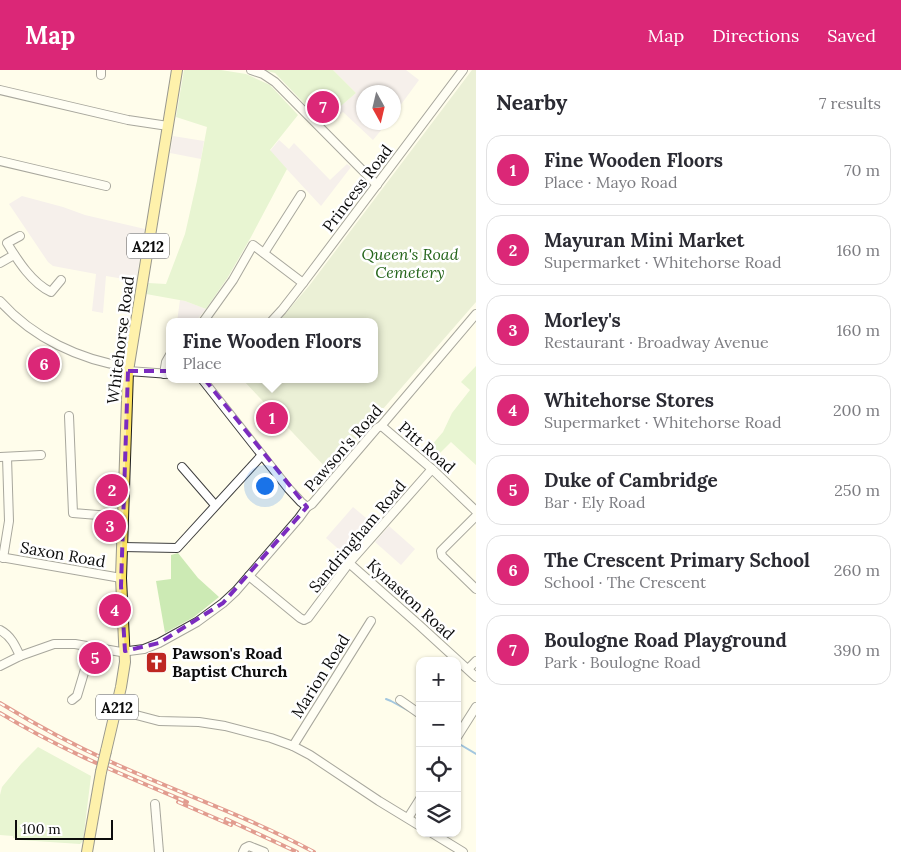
<!DOCTYPE html>
<html lang="en">
<head>
<meta charset="utf-8">
<style>
  body { margin:0; font-family:Lora,serif; background:#f2f2f3; color:#2b2b33 }
  .controls { position:absolute; right:15px; bottom:15px; display:grid; overflow:hidden; border-radius:10px; box-shadow:0 1px 4px #0004 }
  .controls button { width:45px; height:45px; display:grid; place-items:center; padding:0; border:0; border-bottom:1px solid #e1e1e2; background:#fff; color:#2b2b33; font:25px sans-serif }
  .compass { position:absolute; left:356px; top:15px; width:45px; height:45px; border-radius:50%; background:#fff; box-shadow:0 1px 4px #0004; rotate:172deg }
  .scale { position:absolute; left:15px; bottom:12px; width:98px; box-sizing:border-box; padding-left:5px; border:2px solid #0c0c0c; border-top:0; font-size:14px; line-height:18px; white-space:nowrap; color:#0c0c0c; -webkit-text-stroke:4px #fff; paint-order:stroke }
  .you { position:absolute; left:264px; top:415px; width:18px; height:18px; margin:-12px; border:4px solid #fff; border-radius:50%; background:#1a73e8; box-shadow:0 0 0 8px #1a73e833 }
  .badge { display:grid; place-items:center; width:32px; height:32px; border-radius:50%; background:#db2777; color:#fff; font-size:16px; font-weight:700 }
  .pin { position:absolute; translate:-50% -50%; border:2px solid #fff; box-shadow:0 1px 5px #0006 }
  .popup { position:absolute; left:166px; top:248px; width:212px; height:65px; box-sizing:border-box; display:grid; place-content:center; border-radius:10px; background:#fff; filter:drop-shadow(0 1px 4px #0005); font-size:16px; white-space:nowrap; color:#7c7c81 }
  .popup b { font-size:19px; color:#2b2b33 }
  .popup::after { content:''; position:absolute; left:50%; top:100%; margin-left:-10px; border:10px solid transparent; border-top-color:#fff }
  .list { margin:0; padding:0; list-style:none }
  h2 { display:flex; justify-content:space-between; align-items:center; height:65px; margin:0; padding:0 20px; font-size:21px }
  h2 small { font-size:16px; font-weight:400; color:#7c7c81 }
  .list li { display:grid; grid-template-columns:32px 1fr auto; gap:15px; align-items:center; box-sizing:border-box; height:70px; margin:0 10px 10px; padding:0 10px; border:1px solid #e1e1e2; border-radius:15px }
  .list b { display:block; font-size:19px; white-space:nowrap }
  .list p { margin:0; font-size:16px; white-space:nowrap; color:#7c7c81 }
  .list em { font-size:16px; font-style:normal; color:#7c7c81 }
  .icon { flex:none; width:28px; height:28px; fill:none; stroke:currentColor; stroke-width:2; stroke-linecap:round; stroke-linejoin:round }
  .map { position:relative; flex:none; width:476px; height:782px; overflow:hidden }
  header { display:flex; align-items:center; gap:30px; box-sizing:border-box; height:70px; padding:0 25px; background:#db2777; color:#fff }
  header strong { font-size:24px }
  nav { display:flex; gap:28px; margin-inline-start:auto; font-size:18px }
  main { display:flex }
  aside { flex:1; background:#fff }
  .map>svg:first-child { display:block }
</style>
</head>
<body>
<header>
<strong>Map</strong>
<nav><a>Map</a><a>Directions</a><a>Saved</a></nav>
</header>
<main>
<div class="map">
<svg width="476" height="782" viewBox="0 0 476 782">
  <rect width="100%" height="100%" fill="#fffdeb"/>
  <g fill="#ebe0eb">
    <path d="M333,0H406L419,10L394,44L393,22H363V52L387,53L373,70L343,42L326,56L322,52L356,23Z"/>
    <path d="M173,66L204,71L201,89L170,83Z"/>
    <path d="M279,70L289,79L294,73L330,110L347,94L351,97L321,136L270,81Z"/>
    <path d="M22,126L63,137L85,145L145,159L136,211L106,206L103,243L92,241L96,204L53,196L48,192L9,134Z"/>
    <path d="M180,230L185,231L206,239L195,252H177Z"/>
    <path d="M353,437L372,453L344,484L326,468Z"/>
    <path d="M389,456L415,479L401,495L375,472Z"/>
  </g>
  <g fill="#cceab4">
    <path d="M184,0H221L246,4L270,15L298,45L270,80L287,99L251,167L228,207L206,239L185,231L146,224L148,213L166,214L185,164L197,111L207,57L176,47Z"/>
    <path d="M263,0H333L356,23L322,52L275,3Z"/>
    <path d="M476,296V395L451,372L432,391L424,384L443,362L452,343L470,320L461,312Z"/>
    <path d="M178,483L198,508L219,527L194,547L165,563L156,511L171,509V485Z"/>
    <path d="M38,677L91,706L83,771L80,774L20,770V769L13,768V766L0,765V725L2,717L21,694Z"/>
  </g>
  <path fill="#d2e0bc" d="M472,0H476V232L329,401L242,309H374V252H278L309,216Z"/>
  <g fill="none" stroke-linecap="round" stroke-linejoin="round">
    <g stroke="#3485d0" stroke-width="2">
      <path d="M386,629L391,631L409,641"/>
      <path d="M413,643L420,648"/>
      <path d="M461,675L476,684"/>
    </g>
    <defs>
      <g id="minor">
        <path d="M251,0L263,4L275,12L377,115"/>
        <path d="M101,5V0"/>
        <path d="M0,20L128,50L168,56"/>
        <path d="M0,91L106,116"/>
        <path d="M20,166L7,173C18,191 32,213 51,222L61,210"/>
        <path d="M264,183L301,125"/>
        <path d="M0,193L14,185"/>
        <path d="M0,231C33,268 80,290 128,297"/>
        <path d="M203,252L233,210L253,175L303,213"/>
        <path d="M271,252L282,240L303,213L463,0"/>
        <path d="M128,301L170,304"/>
        <path d="M164,304L166,292L170,285"/>
        <path d="M202,309L288,418L301,432L307,437"/>
        <path d="M69,346L73,443L123,447"/>
        <path d="M381,356L384,358L432,399L476,441"/>
        <path d="M0,387L41,385"/>
        <path d="M182,397L215,435"/>
        <path d="M476,446L441,481L442,486L476,519"/>
        <path d="M122,477L177,478L262,385"/>
        <path d="M0,487L121,508"/>
        <path d="M3,488L9,451L7,387"/>
        <path d="M349,493L418,554L476,607"/>
        <path d="M249,506L300,548L304,550L308,548L349,493L432,399"/>
        <path d="M0,560C11,566 15,575 20,586"/>
        <path d="M0,596L20,586L54,574H75L121,582L144,579L159,573L197,552L223,533L236,521L299,448L307,437L312,434L377,358L381,356L476,244"/>
        <path d="M468,599L476,591"/>
        <path d="M72,630L77,626L92,576"/>
        <path d="M400,630L420,644"/>
        <path d="M117,640L159,651L199,652L225,656L271,668L293,676L310,685L379,731L420,756"/>
        <path d="M457,667L476,637"/>
        <path d="M293,676L371,551"/>
        <path d="M155,734L159,782"/>
        <path d="M408,748L420,729"/>
        <path d="M432,763L463,782"/>
        <path d="M243,782L245,778L249,776L264,782"/>
      </g>
      <g id="major">
        <path d="M106,681L121,617L125,592L121,508L128,301L177,0"/>
        <path d="M87,782L101,702"/>
      </g>
    </defs>
    <use href="#minor" stroke="#3f3f3f" stroke-width="10"/>
    <use href="#major" stroke="#1d1d1d" stroke-width="12"/>
    <use href="#minor" stroke="#fff" stroke-width="8"/>
    <use href="#major" stroke="#fce25e" stroke-width="10"/>
    <defs>
      <g id="rail">
        <path d="M0,633C36,655 73,675 111,692C179,723 249,747 314,782"/>
        <path d="M0,643C59,679 123,705 187,732"/>
        <path d="M178,732L231,755"/>
        <path d="M226,749L297,782"/>
      </g>
    </defs>
    <use href="#rail" stroke="#be2721" stroke-width="4"/>
    <use href="#rail" stroke="#fff" stroke-width="2" stroke-dasharray="5.5" stroke-linecap="butt"/>
    <defs>
      <path id="major-bridge" d="M101,702L106,681"/>
    </defs>
    <use href="#major-bridge" stroke="#1d1d1d" stroke-width="12" stroke-linecap="butt"/>
    <use href="#major-bridge" stroke="#fce25e" stroke-width="10"/>
  </g>
  <path d="M0 0H476V782H0ZM128,301H198L307,437L223,533L159,573L125,581L121,516Z" fill="#fffdeb" fill-opacity=".55" fill-rule="evenodd"/>
  <path fill="none" stroke="#7b2cbf" stroke-width="4" stroke-dasharray="10 6" stroke-linejoin="round" d="M128,301H198L307,437L223,533L159,573L125,581L121,516Z"/>
  <defs>
    <symbol id="church-square" viewBox="-11 -11 22 22"><rect x="-9" y="-9" width="18" height="18" rx="4" fill="#be2721" stroke="#fff"/><path d="M-1.2-6h2.4v3.5h3.3v2.4h-3.3V6h-2.4V-.1h-3.3v-2.4h3.3Z" fill="#fff"/></symbol>
  </defs>
  <g fill-rule="evenodd">
    <use href="#church-square" x="144" y="580" width="25" height="25"/>
  </g>
  <g text-anchor="middle" dominant-baseline="central" stroke-width="5" stroke-linejoin="round" paint-order="stroke">
    <g fill="#fff" stroke="#555" stroke-width="1">
      <rect x="127" y="163.5" width="42" height="25" rx="4"/>
      <rect x="96" y="624.5" width="42" height="25" rx="4"/>
    </g>
    <g font-size="15" font-weight="bold" fill="#0c0c0c">
      <text x="148" y="176">A212</text>
      <text x="117" y="637">A212</text>
    </g>
    <g font-size="16" fill="#0c0c0c" stroke="#fff">
      <text transform="translate(357 118) rotate(-53)">Princess Road</text>
      <text transform="translate(120 270) rotate(-83)">Whitehorse Road</text>
      <text transform="translate(427 377) rotate(41)">Pitt Road</text>
      <text transform="translate(343 378) rotate(-49)">Pawson's Road</text>
      <text transform="translate(357 466) rotate(-50)">Sandringham Road</text>
      <text transform="translate(63 484) rotate(10)">Saxon Road</text>
      <text transform="translate(411 529) rotate(42)">Kynaston Road</text>
      <text transform="translate(320 606) rotate(-58)">Marion Road</text>
    </g>
    <g font-size="16" font-style="italic" fill="#25651b" stroke="#fff">
      <text x="410" y="184">Queen's Road<tspan x="410" dy="18">Cemetery</tspan></text>
    </g>
    <g font-size="16" font-weight="bold" fill="#0c0c0c" stroke="#fff" text-anchor="start">
      <text x="172" y="583">Pawson's Road<tspan x="172" dy="18">Baptist Church</tspan></text>
    </g>
  </g>
</svg>
<div class="controls">
<button>+</button>
<button>−</button>
<button><svg class="icon" aria-label="locate" viewBox="0 0 24 24"><circle cx="12" cy="12" r="6"/><path d="M12 2v4M12 18v4M2 12h4M18 12h4"/></svg></button>
<button><svg class="icon" aria-label="layers" viewBox="0 0 24 24"><path d="M12 4l9 5-9 5-9-5zM3 14l9 5 9-5"/></svg></button>
</div>
<svg class="compass" viewBox="-18 -18 36 36"><path d="M0-13l5 13h-10z" fill="#e53935"/><path d="M0 13l5-13h-10z" fill="#7c7c81"/></svg>
<div class="scale">100 m</div>
<div class="you"></div>
<div class="pin badge" style="left:272px;top:348px">1</div>
<div class="popup"><b>Fine Wooden Floors</b>Place</div>
<div class="pin badge" style="left:112px;top:420px">2</div>
<div class="pin badge" style="left:110px;top:456px">3</div>
<div class="pin badge" style="left:115px;top:540px">4</div>
<div class="pin badge" style="left:95px;top:588px">5</div>
<div class="pin badge" style="left:44px;top:294px">6</div>
<div class="pin badge" style="left:323px;top:37px">7</div>
</div>
<aside>
<h2>Nearby<small>7 results</small></h2>
<ul class="list">
<li><span class="badge">1</span><div><b>Fine Wooden Floors</b><p>Place · Mayo Road</p></div><em>70 m</em></li>
<li><span class="badge">2</span><div><b>Mayuran Mini Market</b><p>Supermarket · Whitehorse Road</p></div><em>160 m</em></li>
<li><span class="badge">3</span><div><b>Morley's</b><p>Restaurant · Broadway Avenue</p></div><em>160 m</em></li>
<li><span class="badge">4</span><div><b>Whitehorse Stores</b><p>Supermarket · Whitehorse Road</p></div><em>200 m</em></li>
<li><span class="badge">5</span><div><b>Duke of Cambridge</b><p>Bar · Ely Road</p></div><em>250 m</em></li>
<li><span class="badge">6</span><div><b>The Crescent Primary School</b><p>School · The Crescent</p></div><em>260 m</em></li>
<li><span class="badge">7</span><div><b>Boulogne Road Playground</b><p>Park · Boulogne Road</p></div><em>390 m</em></li>
</ul>
</aside>
</main>
</body>
</html>
